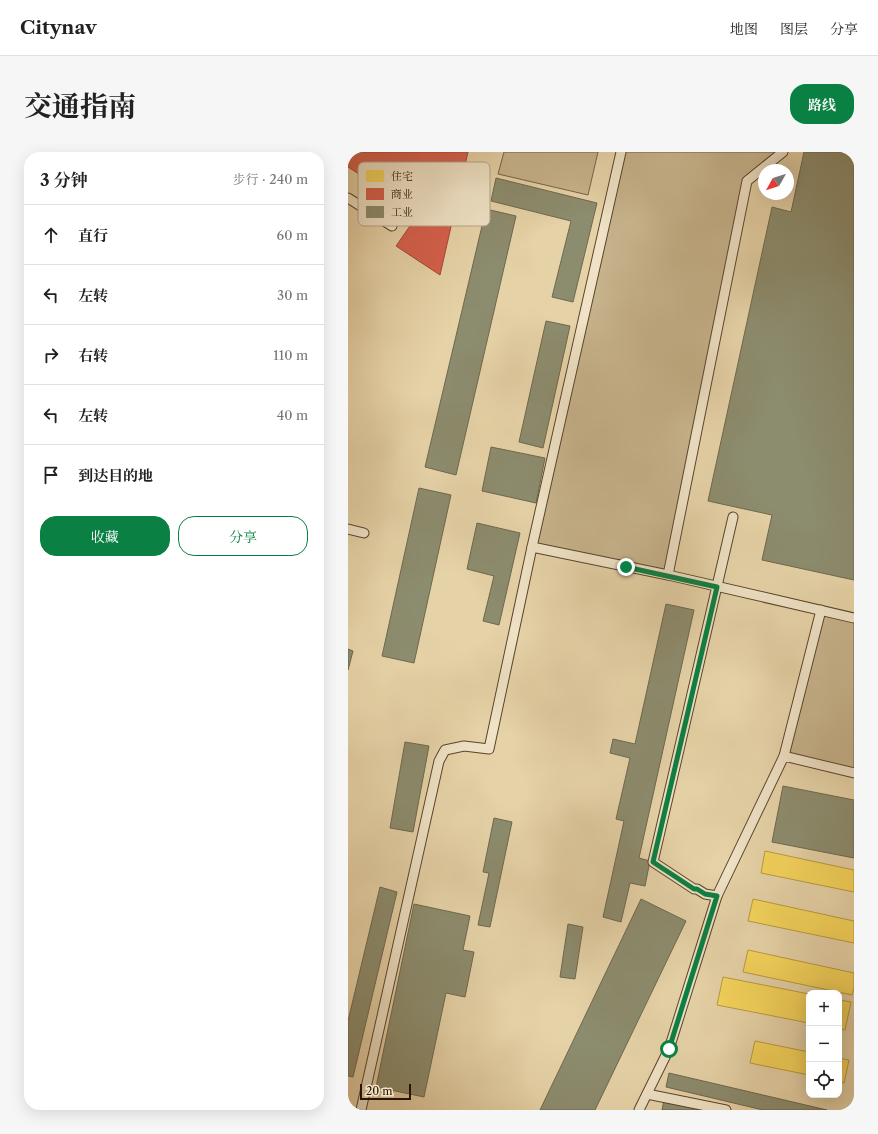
<!DOCTYPE html>
<html lang="zh">
<head>
<meta charset="utf-8">
<style>
  body { margin:0; font-family:"Libre Caslon Text","Noto Serif SC",serif; background:#f6f6f6; color:#222 }
  .controls { position:absolute; right:12px; bottom:12px; display:grid; overflow:hidden; border-radius:8px; box-shadow:0 4px 16px #0002 }
  .controls button { width:36px; height:36px; display:grid; place-items:center; padding:0; border:0; border-bottom:1px solid #e0e0e0; background:#fff; color:#222; font:20px sans-serif }
  .compass { position:absolute; left:410px; top:12px; width:36px; height:36px; border-radius:50%; background:#fff; box-shadow:0 4px 16px #0002; rotate:231deg }
  .scale { position:absolute; left:12px; bottom:10px; width:51px; box-sizing:border-box; padding-left:4px; border:2px solid #2a1402; border-top:0; font-size:11px; line-height:14px; white-space:nowrap; color:#2a1402; -webkit-text-stroke:3px #efe2c6; paint-order:stroke }
  .stop { position:absolute; width:12px; height:12px; margin:-9px; border:3px solid #0b8043; border-radius:50%; background:#fff }
  .stop.end { background:#0b8043; border-color:#fff; box-shadow:0 1px 4px #0008 }
  .list { margin:0; padding:0; list-style:none }
  h2 { display:flex; justify-content:space-between; align-items:center; height:52px; margin:0; padding:0 16px; font-size:17px }
  h2 small { font-size:13px; font-weight:400; color:#767676 }
  .list li { display:grid; grid-template-columns:26px 1fr auto; gap:12px; align-items:center; box-sizing:border-box; height:60px; padding:0 16px; border-top:1px solid #e0e0e0 }
  .list b { display:block; font-size:15px; white-space:nowrap }
  .list em { font-size:13px; font-style:normal; color:#767676 }
  .actions { display:flex; gap:8px; padding:12px 16px }
  .actions a { flex:1; padding:9px 0; border:1px solid #0b8043; border-radius:16px; text-align:center; font-size:14px; color:#0b8043 }
  .actions .main { background:#0b8043; color:#fff }
  .icon { flex:none; width:22px; height:22px; fill:none; stroke:currentColor; stroke-width:2; stroke-linecap:round; stroke-linejoin:round }
  .map { position:relative; flex:none; width:506px; height:958px; overflow:hidden; border-radius:16px }
  header { display:flex; align-items:center; gap:24px; box-sizing:border-box; height:56px; padding:0 20px; background:#fff; border-bottom:1px solid #e0e0e0 }
  header strong { font-size:19px }
  nav { display:flex; gap:22px; margin-inline-start:auto; font-size:14px }
  .intro { display:flex; align-items:center; justify-content:space-between; box-sizing:border-box; height:96px; padding:0 24px }
  h1 { margin:0; font-size:28px }
  .button { padding:10px 18px; border-radius:16px; background:#0b8043; color:#fff; font-size:14px; font-weight:700 }
  main { display:flex; gap:24px; padding:0 24px }
  aside { flex:1; background:#fff; border-radius:16px; box-shadow:0 4px 16px #0002 }
  .map>svg:first-child { display:block }
</style>
</head>
<body>
<header>
<strong>Citynav</strong>
<nav><a>地图</a><a>图层</a><a>分享</a></nav>
</header>
<div class="intro"><h1>交通指南</h1><a class="button">路线</a></div>
<main>
<aside>
<h2>3 分钟<small>步行 · 240 m</small></h2>
<ul class="list">
<li><svg class="icon" aria-label="ahead" viewBox="0 0 24 24"><path d="M12 20V5M6 11l6-6 6 6"/></svg><div><b>直行</b></div><em>60 m</em></li>
<li><svg class="icon" aria-label="left" viewBox="0 0 24 24"><path d="M17 20v-9H6M10 6l-5 5 5 5"/></svg><div><b>左转</b></div><em>30 m</em></li>
<li><svg class="icon" aria-label="right" viewBox="0 0 24 24"><path d="M7 20v-9h11M14 6l5 5-5 5"/></svg><div><b>右转</b></div><em>110 m</em></li>
<li><svg class="icon" aria-label="left" viewBox="0 0 24 24"><path d="M17 20v-9H6M10 6l-5 5 5 5"/></svg><div><b>左转</b></div><em>40 m</em></li>
<li><svg class="icon" aria-label="arrive" viewBox="0 0 24 24"><path d="M6 21V4h12l-3 4 3 4H6"/></svg><div><b>到达目的地</b></div></li>
</ul>
<div class="actions"><a class="main">收藏</a><a>分享</a></div>
</aside>
<div class="map">
<svg width="506" height="958" viewBox="0 0 506 958">
  <rect width="100%" height="100%" fill="#e6d2a7"/>
  <filter id="stains"><feTurbulence type="fractalNoise" baseFrequency=".005" numOctaves="4"/><feColorMatrix values="0 0 0 0 .2 0 0 0 0 .09 0 0 0 0 .02 0 0 0 .5 -.17"/></filter>
  <radialGradient id="worn" r=".72"><stop offset=".6" stop-color="#630" stop-opacity="0"/><stop offset="1" stop-color="#630" stop-opacity=".3"/></radialGradient>
  <g fill="#c6b28b" stroke="#786346">
    <path d="M156,0H250L240,43L150,22Z"/>
    <path d="M273,0H435L399,29L320,423L184,395Z"/>
    <path d="M473,458L506,466V621L436,604Z"/>
  </g>
  <g fill="#f6d55c" stroke="#b99b41">
    <path d="M417,699L506,718V740L413,721Z"/>
    <path d="M405,747L506,769V791L400,769Z"/>
    <path d="M400,798L506,821V835L504,843L395,820Z"/>
    <path d="M375,825L461,842V871L369,853Z"/>
    <path d="M491,848L503,850L497,878L491,877Z"/>
    <path d="M407,889L461,900V923L402,911Z"/>
    <path d="M491,906L501,908L496,931L491,929Z"/>
  </g>
  <path fill="#d6604d" stroke="#a24936" d="M0,0H120L92,123L48,94L71,61L0,15Z"/>
  <g fill="#8c8c6e" stroke="#6f684e">
    <path d="M456,0H506V428L414,408L424,363L360,349L424,55L443,60Z"/>
    <path d="M148,26L249,51L225,150L204,145L223,69L143,49Z"/>
    <path d="M138,57L168,64L108,323L77,315Z"/>
    <path d="M198,169L222,174L195,296L171,290Z"/>
    <path d="M143,295L197,306L188,351L134,339Z"/>
    <path d="M71,336L103,343L66,511L34,504Z"/>
    <path d="M129,371L172,381L151,473L135,469L146,424L119,417Z"/>
    <path d="M318,452L346,458L291,706L302,709L297,734L282,731L273,770L255,765L276,669L268,667L282,606L262,601L265,587L287,592Z"/>
    <path d="M0,497L5,499L0,518Z"/>
    <path d="M57,590L81,594L65,680L42,676Z"/>
    <path d="M435,634L506,648V706L424,690Z"/>
    <path d="M146,666L164,670L142,775L130,773L141,721L135,720Z"/>
    <path d="M32,735L49,740L5,925L0,924V869Z"/>
    <path d="M293,747L338,769L247,958H192Z"/>
    <path d="M66,752L122,764L115,798L126,800L117,845L98,841L76,945L28,935Z"/>
    <path d="M220,772L235,775L227,827L212,825Z"/>
    <path d="M321,921L479,958H415L318,935Z"/>
    <path d="M316,948L362,958H314Z"/>
  </g>
  <g fill="none" stroke-linecap="round" stroke-linejoin="round">
    <defs>
      <g id="lane">
        <path d="M435,0L399,29L320,423L506,466"/>
        <path d="M0,46L44,74"/>
        <path d="M0,377L16,381"/>
        <path d="M184,395L320,423"/>
        <path d="M436,604L473,458"/>
        <path d="M369,744L357,742L349,737H346L305,710L385,365"/>
        <path d="M299,942L378,958"/>
        <path d="M13,958L91,609L97,598L116,594L141,597L184,395L273,0"/>
        <path d="M291,958L321,897L369,744L436,604L506,621"/>
      </g>
    </defs>
    <use href="#lane" stroke="#59442b" stroke-width="11"/>
    <use href="#lane" stroke="#efe2c6" stroke-width="9"/>
  </g>
  <g fill="none" stroke-linecap="round" stroke-linejoin="round">
    <path stroke="#0b8043" stroke-width="5" d="M278,415L369,435L305,710L346,737H349L357,742L369,744L321,897"/>
  </g>
  <rect x="10" y="10" width="132" height="64" rx="6" fill="#efe2c6" stroke="#b4a48b" stroke-width="1"/>
  <rect x="18" y="18" width="18" height="12" fill="#f6d55c"/>
  <rect x="18" y="36" width="18" height="12" fill="#d6604d"/>
  <rect x="18" y="54" width="18" height="12" fill="#8c8c6e"/>
  <g font-size="11" fill="#2a1402">
    <text x="43" y="28">住宅</text>
    <text x="43" y="46">商业</text>
    <text x="43" y="64">工业</text>
  </g>
  <rect width="100%" height="100%" filter="url(#stains)"/>
  <rect width="100%" height="100%" fill="url(#worn)"/>
</svg>
<div class="controls">
<button>+</button>
<button>−</button>
<button><svg class="icon" aria-label="locate" viewBox="0 0 24 24"><circle cx="12" cy="12" r="6"/><path d="M12 2v4M12 18v4M2 12h4M18 12h4"/></svg></button>
</div>
<svg class="compass" viewBox="-18 -18 36 36"><path d="M0-13l5 13h-10z" fill="#e53935"/><path d="M0 13l5-13h-10z" fill="#767676"/></svg>
<div class="scale">20 m</div>
<div class="stop" style="left:321px;top:897px"></div>
<div class="stop end" style="left:278px;top:415px"></div>
</div>
</main>
</body>
</html>
